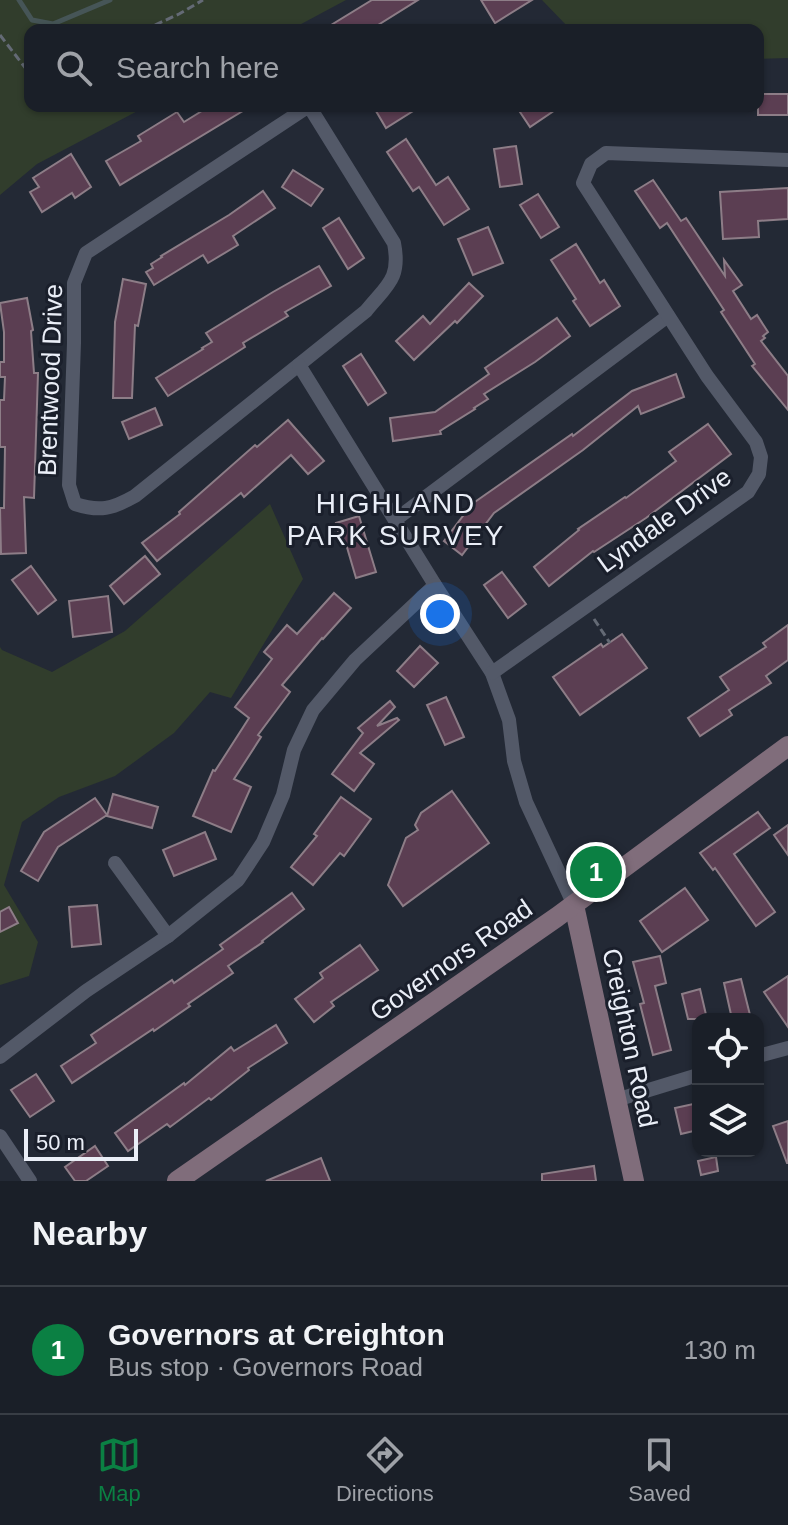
<!DOCTYPE html>
<html lang="en">
<head>
<meta charset="utf-8">
<style>
  body { margin:0; font-family:Helvetica,sans-serif; background:#272c34; color:#f1f3f6 }
  .controls { position:absolute; right:24px; bottom:24px; display:grid; overflow:hidden; border-radius:16px; box-shadow:0 2px 6px #0004 }
  .controls button { width:72px; height:72px; display:grid; place-items:center; padding:0; border:0; border-bottom:2px solid #383d45; background:#1a1f28; color:#f1f3f6; font:40px sans-serif }
  .scale { position:absolute; left:24px; bottom:20px; width:114px; box-sizing:border-box; padding-left:8px; border:4px solid #eaeef7; border-top:0; font-size:22px; line-height:28px; white-space:nowrap; color:#eaeef7; -webkit-text-stroke:6px #1a1f2b; paint-order:stroke }
  .you { position:absolute; left:440px; top:614px; width:28px; height:28px; margin:-20px; border:6px solid #fff; border-radius:50%; background:#1a73e8; box-shadow:0 0 0 12px #1a73e833 }
  .badge { display:grid; place-items:center; width:52px; height:52px; border-radius:50%; background:#0b8043; color:#fff; font-size:26px; font-weight:700 }
  .pin { position:absolute; translate:-50% -50%; border:4px solid #fff; box-shadow:0 2px 8px #0006 }
  .list { margin:0; padding:0; list-style:none }
  h2 { display:flex; justify-content:space-between; align-items:center; height:104px; margin:0; padding:0 32px; font-size:34px }
  h2 small { font-size:26px; font-weight:400; color:#9fa2a8 }
  .list li { display:grid; grid-template-columns:52px 1fr auto; gap:24px; align-items:center; box-sizing:border-box; height:128px; padding:0 32px; border-top:2px solid #383d45 }
  .list b { display:block; font-size:30px; white-space:nowrap }
  .list p { margin:0; font-size:26px; white-space:nowrap; color:#9fa2a8 }
  .list em { font-size:26px; font-style:normal; color:#9fa2a8 }
  .icon { flex:none; width:44px; height:44px; fill:none; stroke:currentColor; stroke-width:2; stroke-linecap:round; stroke-linejoin:round }
  .map { position:relative; flex:none; width:788px; height:1181px; overflow:hidden }
  .search { position:absolute; background:#1a1f28; box-shadow:0 2px 6px #0004; left:24px; right:24px; top:24px; height:88px; display:flex; align-items:center; gap:20px; box-sizing:border-box; padding:0 28px; border-radius:16px; color:#9fa2a8; font-size:30px }
  .sheet { height:232px; background:#1a1f28 }
  nav { display:flex; justify-content:space-around; align-items:center; box-sizing:border-box; height:112px; border-top:2px solid #383d45; background:#1a1f28; font-size:22px; color:#9fa2a8 }
  nav a { display:grid; justify-items:center; gap:4px }
  nav .on { color:#0b8043 }
  .map>svg:first-child { display:block }
</style>
</head>
<body>
<div class="map">
<svg width="788" height="1181" viewBox="0 0 788 1181">
  <rect width="100%" height="100%" fill="#232935"/>
  <g fill="#313d2c">
    <path d="M0,0H346L290,30H30V106H147L37,164L0,195Z"/>
    <path d="M542,0H788V58L758,59V30H571Z"/>
    <path d="M270,504L303,579L231,698L210,692L174,733L115,776L59,797L22,822L4,885L38,942L29,976L0,985V647L2,650L52,672L125,631Z"/>
  </g>
  <g fill="none" stroke-linecap="round" stroke-linejoin="round">
    <path stroke="#465557" stroke-width="5" d="M19,0L32,20L53,24L110,0"/>
  </g>
  <g fill="#5b3e52" stroke="#8d7d87" stroke-width="2">
    <path d="M372,0H418L370,30H323Z"/>
    <path d="M481,0H532L495,23Z"/>
    <rect x="758" y="94" width="30" height="21"/>
    <path d="M210,106H251L120,185L106,161L141,141L138,136L177,112L184,122Z"/>
    <path d="M384,106H421L386,128L376,111Z"/>
    <path d="M516,106H561L530,127Z"/>
    <path d="M406,139L436,185L448,177L469,209L444,225L419,187L413,191L387,152Z"/>
    <path d="M516,146L522,184L500,187L494,149Z"/>
    <path d="M71,154L91,187L75,198L72,193L42,212L30,192L39,187L33,178Z"/>
    <path d="M293,170L323,189L311,206L282,187Z"/>
    <path d="M653,180L681,221L686,218L725,276L724,260L742,285L733,291L751,319L757,315L768,332L763,336L765,338L761,341L788,376V410L752,366L755,364L721,312L724,310L667,223L660,228L635,191Z"/>
    <path d="M788,188V219L758,221L759,237L723,239L720,192Z"/>
    <path d="M263,191L275,208L233,236L238,245L208,263L203,255L154,285L146,272L153,268L151,264L162,257L161,256L229,215Z"/>
    <path d="M538,194L559,227L541,238L520,205Z"/>
    <path d="M339,218L364,258L348,269L323,228Z"/>
    <path d="M488,227L503,263L473,275L458,239Z"/>
    <path d="M576,244L600,283L604,280L620,306L590,326L573,301L576,299L551,260Z"/>
    <path d="M319,266L331,286L285,312L288,316L243,343L245,347L168,396L156,378L203,349L202,348L212,342L206,333L273,292Z"/>
    <path d="M123,279L146,284L138,326L135,325L132,398H113L115,322Z"/>
    <path d="M469,283L483,296L457,323L455,321L414,360L396,341L423,316L430,324Z"/>
    <path d="M27,298L33,330L31,331L34,373H38L34,498L24,497L26,553L1,554L0,508H4L5,447H0V400H4L5,377H0V362H4V332L0,303Z"/>
    <path d="M557,318L570,336L535,362L484,394L488,399L474,408L475,409L440,431L441,434L393,441L390,418L435,412L489,374L485,368Z"/>
    <path d="M361,354L386,393L368,405L343,366Z"/>
    <path d="M676,374L684,397L641,414L638,406L583,450L494,513L462,555L444,541L472,504L572,434L573,436L632,391Z"/>
    <path d="M155,408L162,425L129,439L122,422Z"/>
    <path d="M288,420L324,461L308,474L291,455L244,497L241,493L157,561L142,543L180,514L179,512L255,445L257,447Z"/>
    <path d="M708,424L731,454L646,518L594,552L593,551L549,586L534,567L579,530L578,529L625,497L626,498L676,461L669,452Z"/>
    <path d="M359,516L376,572L356,578L346,544L342,545L336,523Z"/>
    <path d="M145,556L160,574L124,604L110,586Z"/>
    <path d="M31,566L56,600L38,614L12,580Z"/>
    <path d="M502,572L526,604L508,618L484,585Z"/>
    <path d="M334,593L351,608L323,639L322,638L282,685L290,692L258,735L261,737L234,779L251,787L231,832L193,816L213,770L215,771L249,718L235,707L272,659L264,652L287,625L297,634Z"/>
    <path d="M108,596L112,632L73,637L69,601Z"/>
    <path d="M788,625V660L766,676L771,683L729,710L732,715L700,736L688,718L729,690L720,677L766,647L763,643Z"/>
    <path d="M622,634L647,668L580,715L553,677L601,644L603,647Z"/>
    <path d="M420,646L438,663L414,687L397,671Z"/>
    <path d="M446,697L464,737L445,745L427,705Z"/>
    <path d="M390,701L395,707L377,726L397,718L399,720L360,753L374,764L354,791L332,774L363,733L358,728Z"/>
    <path d="M452,791L489,843L403,906L388,885L406,838L418,830L415,825L421,813Z"/>
    <path d="M113,794L158,807L152,828L107,816Z"/>
    <path d="M341,797L371,819L344,856L340,853L313,885L291,867L317,836L314,834Z"/>
    <path d="M95,798L107,815L58,847L38,881L21,871L44,832Z"/>
    <path d="M758,812L770,828L734,854L775,912L756,926L715,868L713,870L700,853Z"/>
    <path d="M788,825V855L774,835Z"/>
    <path d="M205,832L216,859L174,876L163,850Z"/>
    <path d="M685,888L708,920L662,952L640,921Z"/>
    <path d="M292,893L304,909L262,941L263,942L228,966L233,973L188,1004L190,1006L154,1031L153,1029L72,1083L61,1066L96,1043L91,1035L172,980L174,983L223,949L220,945Z"/>
    <path d="M97,905L101,944L72,947L69,907Z"/>
    <path d="M9,907L18,923L0,932V912Z"/>
    <path d="M360,945L378,970L331,1002L334,1006L314,1022L295,999L323,978L320,973Z"/>
    <path d="M660,956L666,983L655,986L671,1050L653,1055L640,1004L644,1003L633,962Z"/>
    <path d="M788,976V1027L764,992Z"/>
    <path d="M741,979L751,1019H732L724,983Z"/>
    <path d="M700,989L707,1019H688L682,994Z"/>
    <path d="M276,1025L287,1043L248,1068L249,1070L211,1100L209,1098L170,1127L167,1124L128,1151L115,1133L184,1083L185,1085L231,1047L234,1051Z"/>
    <path d="M36,1074L54,1101L30,1117L11,1090Z"/>
    <path d="M698,1103V1130L681,1134L675,1108Z"/>
    <path d="M788,1121V1163H787L773,1126Z"/>
    <path d="M95,1146L108,1166L86,1181H75L65,1167Z"/>
    <path d="M716,1157L718,1171L701,1175L698,1161Z"/>
    <path d="M321,1158L330,1181H266Z"/>
    <path d="M594,1166L596,1181H542V1174Z"/>
  </g>
  <g fill="none" stroke-linecap="round" stroke-linejoin="round">
    <g stroke="#646a75" stroke-width="3" stroke-dasharray="8 4" stroke-linecap="butt">
      <path d="M144,30L179,14L203,0"/>
      <path d="M0,35L30,74"/>
      <path d="M594,619L610,643"/>
      <path d="M577,874L602,857L611,853"/>
    </g>
    <g stroke="#535968" stroke-width="14">
      <path d="M309,106L394,243C401,279 387,285 366,311L135,496C112,509 100,512 75,504L69,485L74,343V283L86,253Z"/>
      <path d="M299,365L435,585L492,673L509,720L514,761L526,802L574,905"/>
      <path d="M395,520L668,316"/>
      <path d="M492,673L748,492L759,474L761,457L756,442L707,376L583,183L591,164L606,153L788,160"/>
      <path d="M115,863L168,936"/>
      <path d="M758,1056L788,1048"/>
      <path d="M0,1057L86,991L168,936L238,880L263,842L283,795L294,750L313,710L355,660L435,585"/>
      <path d="M616,1100L698,1075"/>
      <path d="M0,1136L30,1181"/>
    </g>
    <g stroke="#806d7b" stroke-width="20">
      <path d="M574,905L634,1181"/>
      <path d="M177,1181L557,917L788,746"/>
    </g>
  </g>
  <g text-anchor="middle" dominant-baseline="central" stroke-width="6" stroke-linejoin="round" paint-order="stroke">
    <g font-size="26" fill="#eaeef7" stroke="#1a1f2b">
      <text transform="translate(50 380) rotate(-88)">Brentwood Drive</text>
      <text transform="translate(664 520) rotate(-36)">Lyndale Drive</text>
      <text transform="translate(451 960) rotate(-35)">Governors Road</text>
      <text transform="translate(630 1038) rotate(78)">Creighton Road</text>
    </g>
    <g font-size="28" letter-spacing="2" fill="#eaeef7" stroke="#1a1f2b">
      <text x="396" y="503">HIGHLAND<tspan x="396" dy="32">PARK SURVEY</tspan></text>
    </g>
  </g>
</svg>
<div class="controls">
<button><svg class="icon" aria-label="locate" viewBox="0 0 24 24"><circle cx="12" cy="12" r="6"/><path d="M12 2v4M12 18v4M2 12h4M18 12h4"/></svg></button>
<button><svg class="icon" aria-label="layers" viewBox="0 0 24 24"><path d="M12 4l9 5-9 5-9-5zM3 14l9 5 9-5"/></svg></button>
</div>
<div class="scale">50 m</div>
<div class="you"></div>
<div class="pin badge" style="left:596px;top:872px">1</div>
<div class="search"><svg class="icon" aria-label="search" viewBox="0 0 24 24"><circle cx="10" cy="10" r="6"/><path d="M15 15l6 6"/></svg>Search here</div>
</div>
<section class="sheet">
<h2>Nearby<small></small></h2>
<ul class="list">
<li><span class="badge">1</span><div><b>Governors at Creighton</b><p>Bus stop · Governors Road</p></div><em>130 m</em></li>
</ul>
</section>
<nav>
<a class="on"><svg class="icon" aria-label="map" viewBox="0 0 24 24"><path d="M3 6l6-2 6 2 6-2v14l-6 2-6-2-6 2zM9 4v14M15 6v14"/></svg>Map</a>
<a><svg class="icon" aria-label="directions" viewBox="0 0 24 24"><path d="M12 3l9 9-9 9-9-9zM9 14v-3h6M13 9l2 2-2 2"/></svg>Directions</a>
<a><svg class="icon" aria-label="saved" viewBox="0 0 24 24"><path d="M7 4h10v16l-5-4-5 4z"/></svg>Saved</a>
</nav>
</body>
</html>
